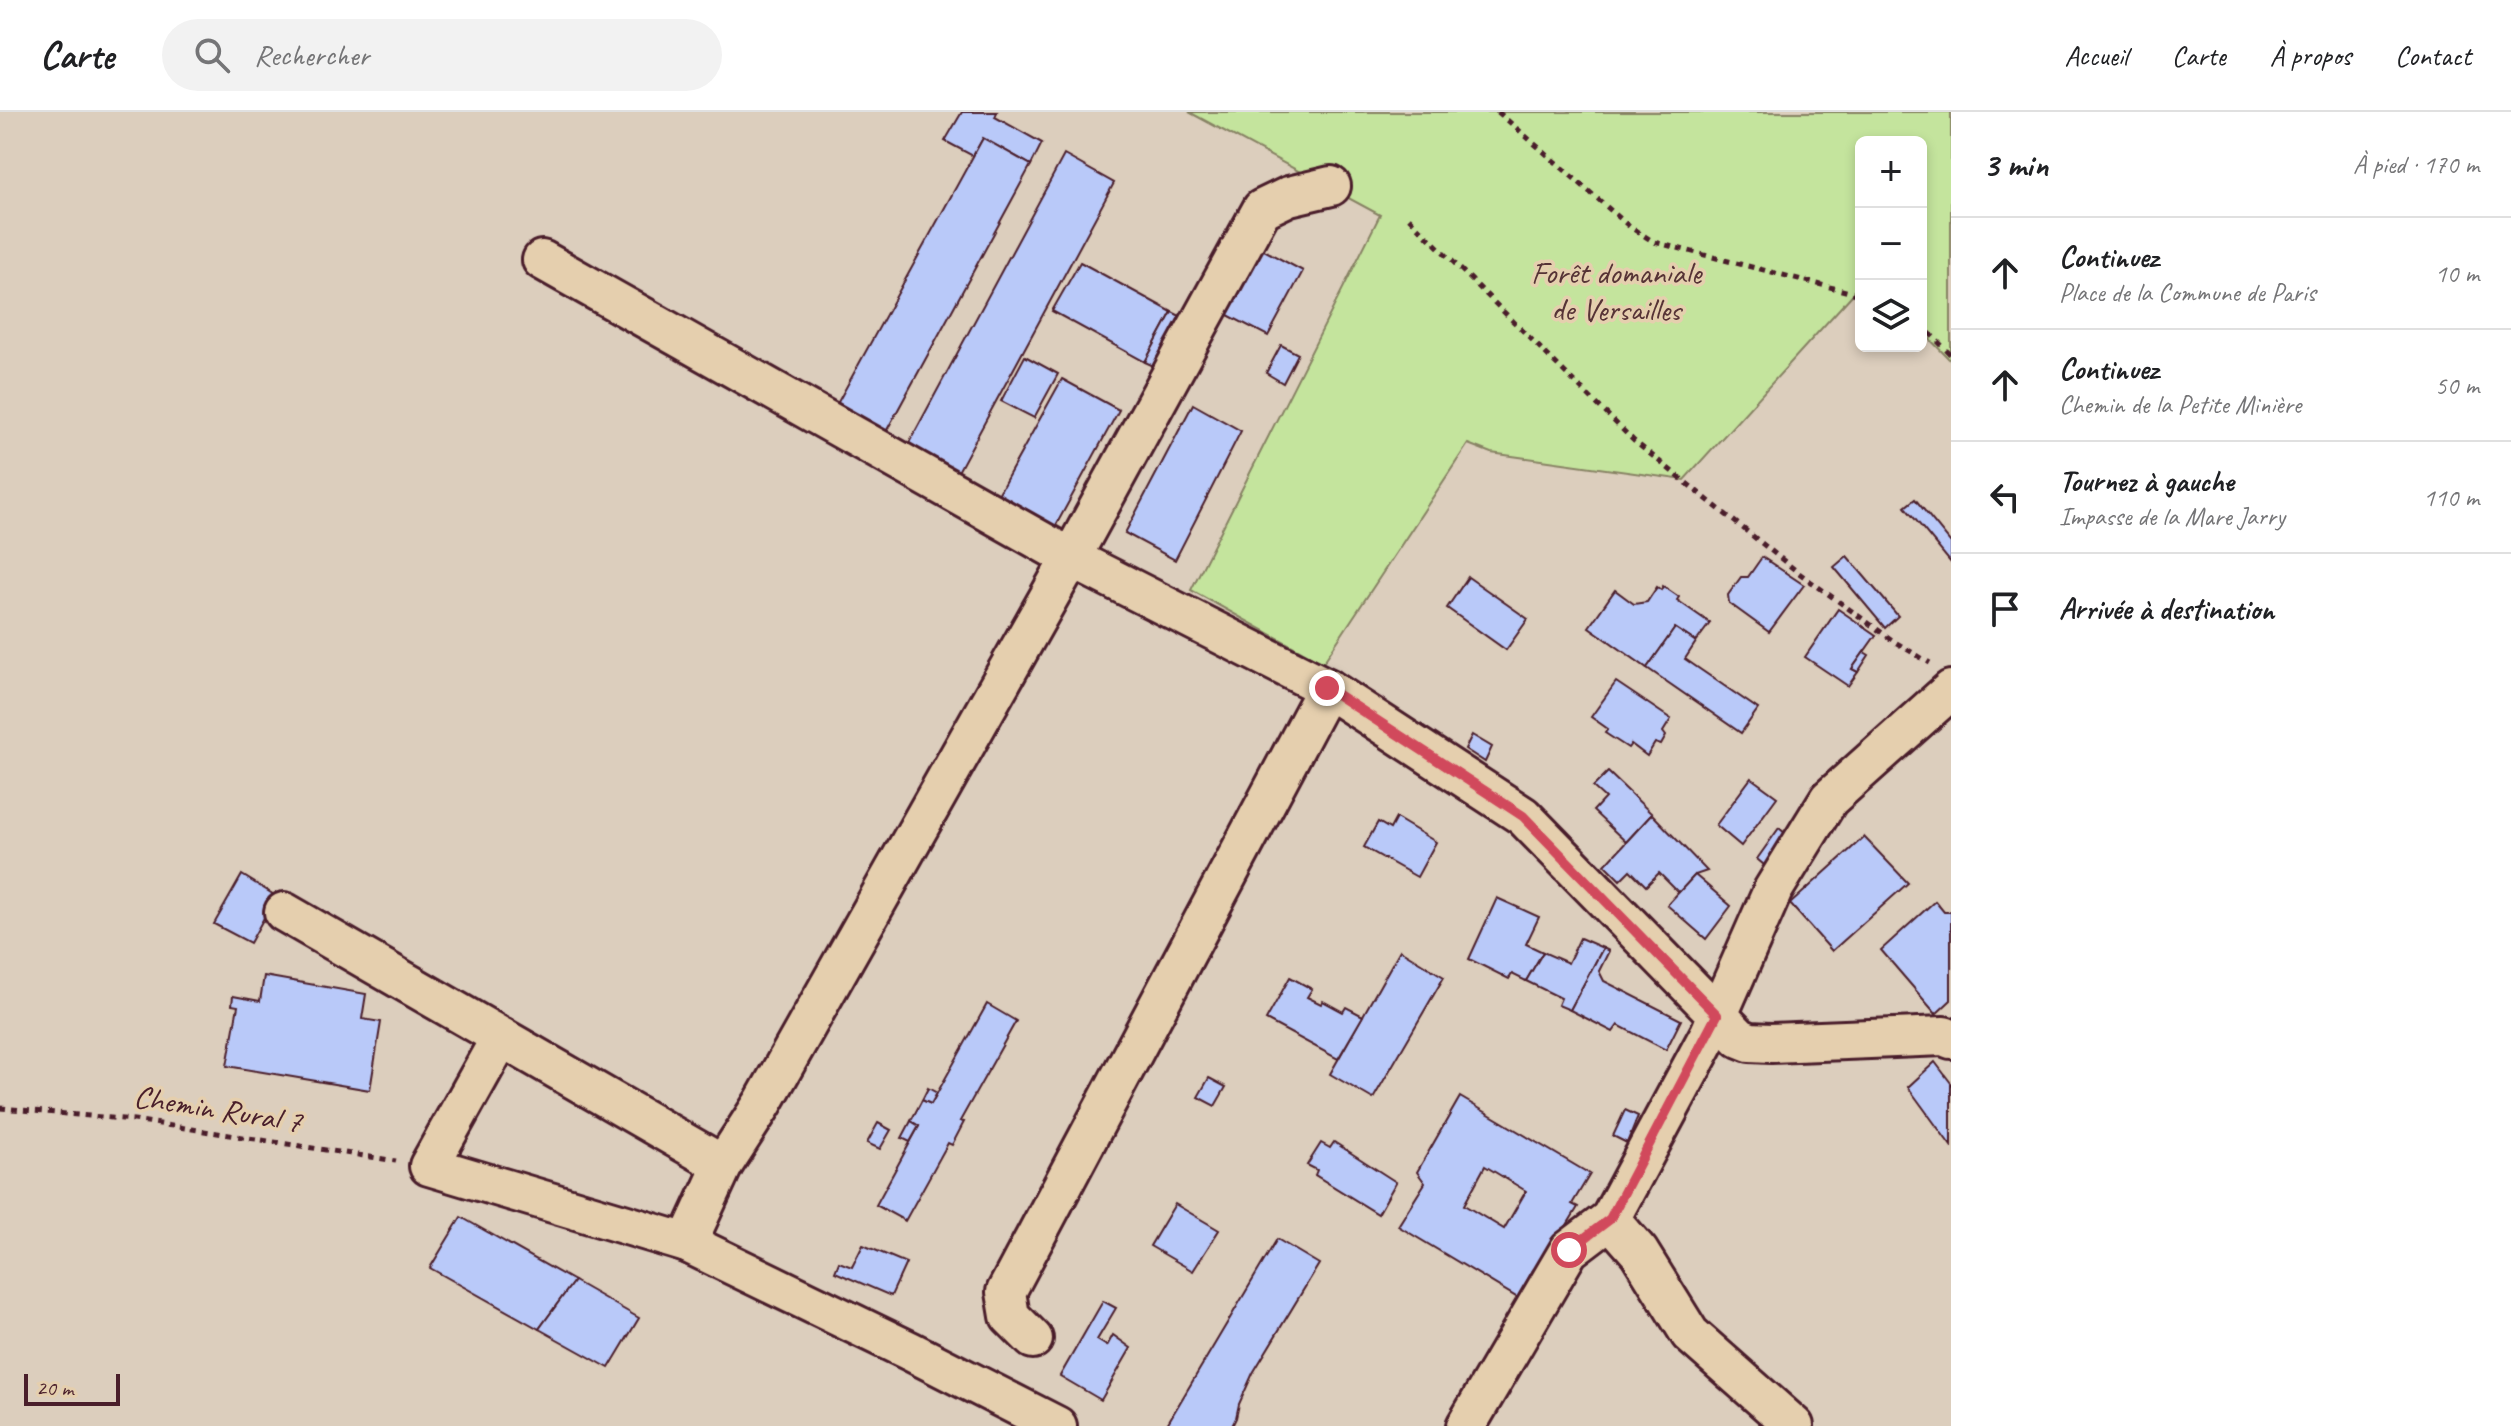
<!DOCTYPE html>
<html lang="fr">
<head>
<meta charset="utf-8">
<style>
  body { margin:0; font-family:Caveat,sans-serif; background:#f2f2f2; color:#202124 }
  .controls { position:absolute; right:24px; top:24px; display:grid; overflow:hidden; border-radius:12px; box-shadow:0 4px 12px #0003 }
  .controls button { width:72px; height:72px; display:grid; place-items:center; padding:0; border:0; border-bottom:2px solid #e0e0e0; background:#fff; color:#202124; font:40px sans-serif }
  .scale { position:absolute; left:24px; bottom:20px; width:96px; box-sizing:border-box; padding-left:8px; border:4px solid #4a1f2b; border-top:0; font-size:22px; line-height:28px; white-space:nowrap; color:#4a1f2b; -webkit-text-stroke:6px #e5cfae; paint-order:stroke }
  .stop { position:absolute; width:24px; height:24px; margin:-18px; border:6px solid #d1495b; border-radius:50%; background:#fff }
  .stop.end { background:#d1495b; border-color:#fff; box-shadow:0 2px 8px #0008 }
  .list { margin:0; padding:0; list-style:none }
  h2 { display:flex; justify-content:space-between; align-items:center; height:104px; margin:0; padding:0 32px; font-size:34px }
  h2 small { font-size:26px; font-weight:400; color:#757577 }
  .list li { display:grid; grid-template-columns:52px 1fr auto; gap:24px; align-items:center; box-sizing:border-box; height:112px; padding:0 32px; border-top:2px solid #e0e0e0 }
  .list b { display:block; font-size:30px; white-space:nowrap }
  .list p { margin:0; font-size:26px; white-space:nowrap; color:#757577 }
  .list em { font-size:26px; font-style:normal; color:#757577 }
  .icon { flex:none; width:44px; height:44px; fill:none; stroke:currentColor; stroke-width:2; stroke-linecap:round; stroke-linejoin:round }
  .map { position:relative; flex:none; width:1951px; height:1314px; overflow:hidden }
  header { display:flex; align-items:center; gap:48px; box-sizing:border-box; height:112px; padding:0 40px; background:#fff; border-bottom:2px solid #e0e0e0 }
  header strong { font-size:38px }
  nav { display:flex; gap:44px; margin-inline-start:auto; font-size:28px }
  .search { width:560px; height:72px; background:#f2f2f2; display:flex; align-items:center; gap:20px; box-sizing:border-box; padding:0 28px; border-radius:44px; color:#757577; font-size:30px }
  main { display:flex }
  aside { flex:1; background:#fff }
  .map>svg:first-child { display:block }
</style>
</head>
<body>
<header>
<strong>Carte</strong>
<div class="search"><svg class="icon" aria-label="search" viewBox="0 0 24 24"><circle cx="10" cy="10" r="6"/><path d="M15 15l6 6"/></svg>Rechercher</div>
<nav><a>Accueil</a><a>Carte</a><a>À propos</a><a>Contact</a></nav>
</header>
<main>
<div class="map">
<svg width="1951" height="1314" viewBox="0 0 1951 1314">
  <rect width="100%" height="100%" fill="#dccebd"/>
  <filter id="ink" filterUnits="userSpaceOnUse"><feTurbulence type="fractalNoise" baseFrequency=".0125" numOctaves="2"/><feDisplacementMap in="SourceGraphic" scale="16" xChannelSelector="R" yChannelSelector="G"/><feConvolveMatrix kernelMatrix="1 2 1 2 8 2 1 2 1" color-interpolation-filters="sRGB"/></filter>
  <g filter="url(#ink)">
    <path fill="#c4e49d" stroke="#878264" stroke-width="2" d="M1189,0H1951V249L1921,218V30H1861V173L1684,368L1491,341L1468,332L1323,551L1191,478L1380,103Z"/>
    <g fill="#b9c9f9" stroke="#4a1f2b" stroke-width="2" fill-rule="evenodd">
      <path d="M962,0H997L995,5L1042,31L1031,53L983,26L973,44L945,29Z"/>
      <path d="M983,26L1031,53L881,329L832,301Z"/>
      <path d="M1064,43L1114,71L953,369L903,342Z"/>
      <path d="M1260,136L1303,159L1268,224L1224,201Z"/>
      <path d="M1080,150L1172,200L1145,250L1052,199Z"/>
      <path d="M1172,200L1188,208L1160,257L1145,250Z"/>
      <path d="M1281,233L1298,242L1283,271L1266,261Z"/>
      <path d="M1025,244L1058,262L1034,306L1001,289Z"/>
      <path d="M1062,267L1119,298L1049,426L991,395Z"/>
      <path d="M1193,292L1241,319L1175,448L1125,421Z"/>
      <path d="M1915,387L1951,431V451L1905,395Z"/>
      <path d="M1847,444L1898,504L1885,516L1834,455Z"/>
      <path d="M1762,445L1804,473L1769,520L1729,491L1728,483L1741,465H1748Z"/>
      <path d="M1468,465L1528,507L1506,538L1447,496Z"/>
      <path d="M1663,474L1679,485L1677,488L1710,511L1696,530L1675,516L1647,556L1589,515L1615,478L1634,492L1647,490L1657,475L1661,478Z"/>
      <path d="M1838,497L1876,523L1852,557L1858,560L1848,574L1805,545Z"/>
      <path d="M1675,516L1696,530L1685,547L1758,597L1741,621L1647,556Z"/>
      <path d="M1864,540L1869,543L1858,560L1852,557Z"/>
      <path d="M1616,570L1671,607L1663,620L1666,624L1661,633L1655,631L1647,644L1631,632L1628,636L1605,621L1608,617L1591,605Z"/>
      <path d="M1472,623L1492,635L1485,650L1465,637Z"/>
      <path d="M1608,660L1652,702L1626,730L1593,699L1605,686L1593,675Z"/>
      <path d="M1751,666L1777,685L1741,734L1716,713Z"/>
      <path d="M1652,702L1707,759L1695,763L1679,781L1659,761L1646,774L1630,758L1620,768L1605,753Z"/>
      <path d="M1396,706L1436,730L1417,765L1364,735L1378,710L1390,717Z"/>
      <path d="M1779,716L1793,728L1770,758L1757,747Z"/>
      <path d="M1864,725L1908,771L1832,839L1790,792Z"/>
      <path d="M242,763L276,784L250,831L214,812Z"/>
      <path d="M1695,763L1731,794L1706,827L1667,793Z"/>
      <path d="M1497,786L1539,805L1526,832L1543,840L1526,869L1512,862L1509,867L1469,847Z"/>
      <path d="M1935,789L1944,800H1951V888L1936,902L1881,838Z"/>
      <path d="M1580,826L1603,836L1570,898L1558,893L1561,886L1526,869L1543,840L1568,851Z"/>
      <path d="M1603,836L1609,839L1599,859L1604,869L1681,908L1666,938L1618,913L1613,920L1570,898Z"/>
      <path d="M1400,838L1444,865L1373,987L1330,962Z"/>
      <path d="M264,864L366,882L362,907L381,910L370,978L227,954L238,894L232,893L233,884L260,889Z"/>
      <path d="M1290,865L1312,877L1307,885L1321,892L1323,889L1343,900L1346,895L1363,904L1338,947L1266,908Z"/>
      <path d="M987,892L1016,909L960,1009L964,1010L952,1033L948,1031L905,1109L876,1093L919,1014L911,1009L922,988L931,992Z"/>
      <path d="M1935,950L1951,971V1034L1908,975Z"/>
      <path d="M1209,966L1226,975L1215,994L1198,985Z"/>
      <path d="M928,976L937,981L931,992L922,988Z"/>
      <path d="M1460,985L1590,1062L1572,1092L1578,1095L1567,1113L1539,1160L1533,1158L1518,1186L1398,1114L1425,1071L1417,1060ZM1485,1054L1526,1079L1504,1117L1464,1093Z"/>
      <path d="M1625,998L1638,1004L1627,1031L1613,1024Z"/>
      <path d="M911,1009L919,1014L910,1030L902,1026Z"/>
      <path d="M878,1011L891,1018L880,1037L867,1031Z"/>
      <path d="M1334,1030L1396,1070L1378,1102L1315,1063L1317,1058L1307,1053L1321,1031L1330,1036Z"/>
      <path d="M1175,1092L1219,1118L1193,1159L1150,1134Z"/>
      <path d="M461,1105L574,1169L539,1217L430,1156Z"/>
      <path d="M1277,1127L1319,1152L1253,1261L1239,1292L1236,1306L1232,1314H1166Z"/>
      <path d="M863,1133L906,1151L891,1184L835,1160L839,1150L852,1155Z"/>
      <path d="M574,1169L639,1206L609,1256L539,1217Z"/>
      <path d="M1103,1189L1116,1196L1097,1228L1107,1234L1113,1223L1131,1236L1101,1288L1060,1264Z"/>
    </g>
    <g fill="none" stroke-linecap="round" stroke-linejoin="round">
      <defs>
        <g id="minor">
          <path d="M542,148L1071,446L1327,576L1523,704L1740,926L1750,930L1771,931L1944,924L1951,927"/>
          <path d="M284,800L723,1053L687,1131"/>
          <path d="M501,925L429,1054L687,1131L910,1239L1057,1314"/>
          <path d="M723,1053L763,991L1071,446L1262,97L1289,84L1331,74"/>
          <path d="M1610,1107L1639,1140L1690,1222L1794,1314"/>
          <path d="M1033,1227L1010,1204L1006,1180L1327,576"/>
          <path d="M1466,1314L1569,1138L1610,1107L1710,921L1773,778L1829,687L1951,578"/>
        </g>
      </defs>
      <use href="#minor" stroke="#4a1f2b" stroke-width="44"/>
      <g stroke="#4a1f2b" stroke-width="5" stroke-dasharray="6 6" stroke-linecap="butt">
        <path d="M1498,0L1630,115L1654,130L1861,183"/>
        <path d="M1409,106L1634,329L1799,461L1895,530L1930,551"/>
        <path d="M1921,212L1951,243"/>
        <path d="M0,996L134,1008L396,1049"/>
      </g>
      <use href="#minor" stroke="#e5cfae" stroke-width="38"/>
    </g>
  </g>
  <g fill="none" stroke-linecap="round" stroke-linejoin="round" filter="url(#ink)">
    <path stroke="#d1495b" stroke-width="10" d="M1327,576L1523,704L1717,903L1610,1107L1569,1138"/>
  </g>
  <g text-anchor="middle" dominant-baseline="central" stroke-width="7" stroke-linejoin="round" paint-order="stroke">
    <g font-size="32" fill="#563336" stroke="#e5cfae">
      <text x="1616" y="160">Forêt domaniale<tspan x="1616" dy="37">de Versailles</tspan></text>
    </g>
    <g font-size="32" fill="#4a1f2b" stroke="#e5cfae">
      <text transform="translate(218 997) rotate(9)">Chemin Rural 7</text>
    </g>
  </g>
</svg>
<div class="controls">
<button>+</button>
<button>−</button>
<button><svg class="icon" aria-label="layers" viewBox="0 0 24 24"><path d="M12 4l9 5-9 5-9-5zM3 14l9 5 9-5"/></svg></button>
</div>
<div class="scale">20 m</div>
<div class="stop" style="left:1569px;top:1138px"></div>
<div class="stop end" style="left:1327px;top:576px"></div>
</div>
<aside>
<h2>3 min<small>À pied · 170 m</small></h2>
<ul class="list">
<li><svg class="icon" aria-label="ahead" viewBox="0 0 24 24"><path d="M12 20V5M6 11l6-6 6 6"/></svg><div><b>Continuez</b><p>Place de la Commune de Paris</p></div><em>10 m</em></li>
<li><svg class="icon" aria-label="ahead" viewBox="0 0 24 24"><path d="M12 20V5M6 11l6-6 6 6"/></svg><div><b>Continuez</b><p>Chemin de la Petite Minière</p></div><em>50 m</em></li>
<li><svg class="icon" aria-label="left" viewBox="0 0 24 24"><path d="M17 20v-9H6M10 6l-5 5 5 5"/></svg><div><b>Tournez à gauche</b><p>Impasse de la Mare Jarry</p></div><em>110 m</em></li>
<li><svg class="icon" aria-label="arrive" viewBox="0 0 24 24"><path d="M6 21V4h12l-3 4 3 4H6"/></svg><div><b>Arrivée à destination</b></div></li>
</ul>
</aside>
</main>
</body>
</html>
